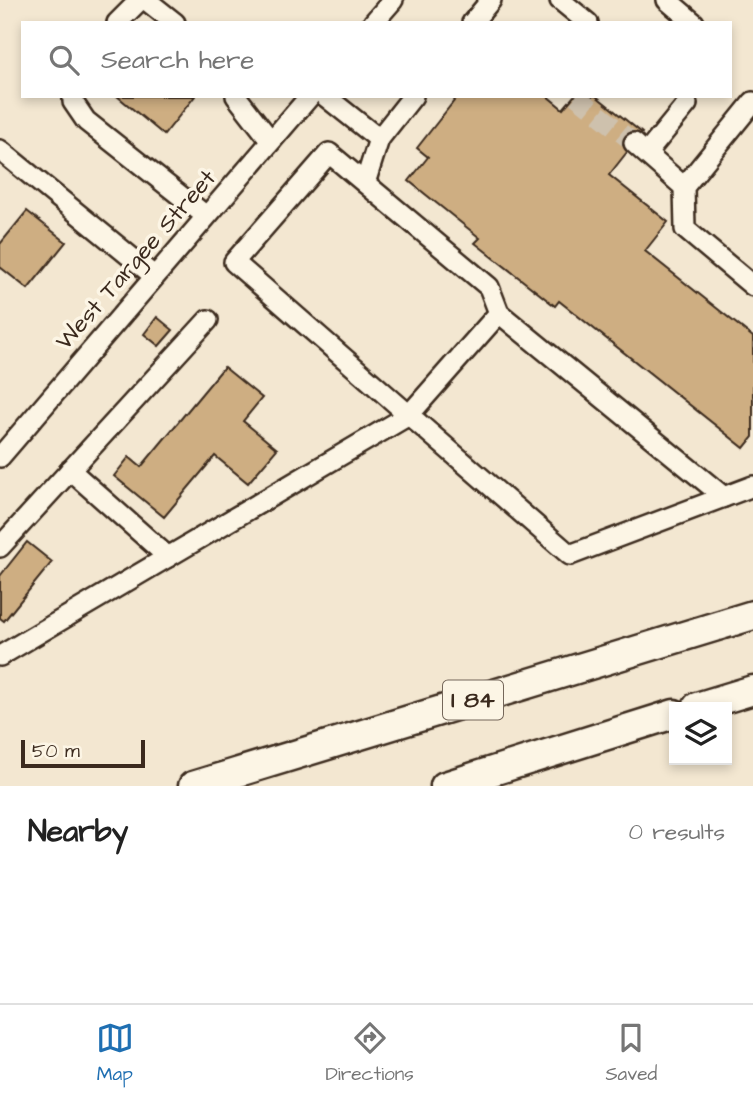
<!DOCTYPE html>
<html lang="en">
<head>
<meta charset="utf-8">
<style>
  body { margin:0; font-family:"Architects Daughter",sans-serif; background:#f6f6f6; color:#222 }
  .controls { position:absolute; right:21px; bottom:21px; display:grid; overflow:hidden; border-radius:0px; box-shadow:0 4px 10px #0003 }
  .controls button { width:63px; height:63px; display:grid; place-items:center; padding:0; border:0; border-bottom:2px solid #e0e0e0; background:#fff; color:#222; font:35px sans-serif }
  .scale { position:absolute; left:21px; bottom:18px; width:124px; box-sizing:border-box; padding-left:7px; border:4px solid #3b2a1e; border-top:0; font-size:19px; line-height:24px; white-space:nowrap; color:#3b2a1e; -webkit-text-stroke:5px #fcf5e5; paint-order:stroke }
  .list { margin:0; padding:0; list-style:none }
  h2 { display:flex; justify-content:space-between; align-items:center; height:91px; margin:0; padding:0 28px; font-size:30px }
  h2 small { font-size:23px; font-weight:400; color:#767676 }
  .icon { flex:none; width:38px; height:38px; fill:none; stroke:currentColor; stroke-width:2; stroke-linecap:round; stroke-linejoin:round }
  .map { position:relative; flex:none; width:753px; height:786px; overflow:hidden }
  .search { position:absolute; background:#fff; box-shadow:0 4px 10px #0003; left:21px; right:21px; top:21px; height:77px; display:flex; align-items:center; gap:18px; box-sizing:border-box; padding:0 24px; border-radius:0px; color:#767676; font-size:26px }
  .sheet { height:217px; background:#fff }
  nav { display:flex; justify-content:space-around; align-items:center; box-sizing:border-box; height:98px; border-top:2px solid #e0e0e0; background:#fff; font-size:19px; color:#767676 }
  nav a { display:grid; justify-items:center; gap:4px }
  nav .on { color:#1f6fb2 }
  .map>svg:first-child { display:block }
</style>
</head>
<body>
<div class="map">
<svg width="753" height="786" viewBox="0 0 753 786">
  <rect width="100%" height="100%" fill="#f3e7d1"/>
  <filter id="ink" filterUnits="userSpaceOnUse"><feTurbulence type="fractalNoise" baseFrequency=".0143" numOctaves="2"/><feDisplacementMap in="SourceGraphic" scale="14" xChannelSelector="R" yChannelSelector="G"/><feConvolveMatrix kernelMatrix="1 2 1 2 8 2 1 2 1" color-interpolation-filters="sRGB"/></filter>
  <g filter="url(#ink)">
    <g fill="#ceae82" stroke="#3b2a1e" stroke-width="2">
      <path d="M117,96H195L164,135Z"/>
      <path d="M458,96H547L563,109L574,96H596L642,133L609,175L668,222L645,251L753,337V437L744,448L559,301L555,306L475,243L480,238L409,181L428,157L417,148Z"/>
      <path d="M27,211L66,242L28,289L0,267V244Z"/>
      <path d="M157,317L173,330L159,346L144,334Z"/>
      <path d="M224,367L262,398L243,421L277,449L248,483L215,456L164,517L114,476L129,457L141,467Z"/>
      <path d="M27,542L52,562L4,621L0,618V576Z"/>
    </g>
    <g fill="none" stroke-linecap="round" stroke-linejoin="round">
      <path stroke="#cec1ad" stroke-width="19" stroke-dasharray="19 10" stroke-linecap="butt" d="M576,96L634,143"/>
      <defs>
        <g id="minor">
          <path d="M146,0L175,23"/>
          <path d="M560,0L588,23"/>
          <path d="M667,0L694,23"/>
          <path d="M117,23L140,0"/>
          <path d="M373,23L393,0"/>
          <path d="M472,23L491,0"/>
          <path d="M73,96V102L86,121L206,216"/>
          <path d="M236,96L271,141"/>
          <path d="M325,96L379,139L365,183"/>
          <path d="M753,102L684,187L685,229L753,286"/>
          <path d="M379,139L413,96"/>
          <path d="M634,143L684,187"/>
          <path d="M0,150L154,276"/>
          <path d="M647,153L687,104"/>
          <path d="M499,313L409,415L570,555L753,486"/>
          <path d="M0,457L310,96"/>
          <path d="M70,470L168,557"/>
          <path d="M0,547L208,320"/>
          <path d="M0,656L409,415L234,262L329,153L489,287L499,313L724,497"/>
        </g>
        <g id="highway">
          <path d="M697,707L753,690"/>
          <path d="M193,786L753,615"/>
          <path d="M445,786L674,714"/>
        </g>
      </defs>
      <use href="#minor" stroke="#3b2a1e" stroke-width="24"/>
      <use href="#highway" stroke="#3b2a1e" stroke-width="33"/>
      <use href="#minor" stroke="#fcf5e5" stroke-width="19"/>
      <use href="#highway" stroke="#fcf5e5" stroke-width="28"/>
    </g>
  </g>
  <g text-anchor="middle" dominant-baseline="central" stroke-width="7" stroke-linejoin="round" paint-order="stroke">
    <rect fill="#fcf5e5" stroke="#75675a" stroke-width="2" x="443" y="680.5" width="60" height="39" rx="5"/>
    <g font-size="23" font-weight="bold" fill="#3b2a1e">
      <text x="473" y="700">I 84</text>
    </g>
    <g font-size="24" fill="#3b2a1e" stroke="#fcf5e5">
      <text transform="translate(136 260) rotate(-49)">West Targee Street</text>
    </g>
  </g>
</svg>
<div class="controls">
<button><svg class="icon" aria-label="layers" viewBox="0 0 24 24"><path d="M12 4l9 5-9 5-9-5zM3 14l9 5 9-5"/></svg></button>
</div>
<div class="scale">50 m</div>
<div class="search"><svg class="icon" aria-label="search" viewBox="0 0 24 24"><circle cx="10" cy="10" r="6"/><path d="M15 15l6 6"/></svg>Search here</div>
</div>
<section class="sheet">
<h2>Nearby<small>0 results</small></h2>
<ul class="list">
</ul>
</section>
<nav>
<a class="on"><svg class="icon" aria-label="map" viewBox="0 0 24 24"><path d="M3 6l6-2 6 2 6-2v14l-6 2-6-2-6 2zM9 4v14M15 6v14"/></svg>Map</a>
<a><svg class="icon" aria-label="directions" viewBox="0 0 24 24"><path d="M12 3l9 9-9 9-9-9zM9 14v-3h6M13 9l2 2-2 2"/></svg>Directions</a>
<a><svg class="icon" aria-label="saved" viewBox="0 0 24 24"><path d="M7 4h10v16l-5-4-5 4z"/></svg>Saved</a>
</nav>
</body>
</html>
